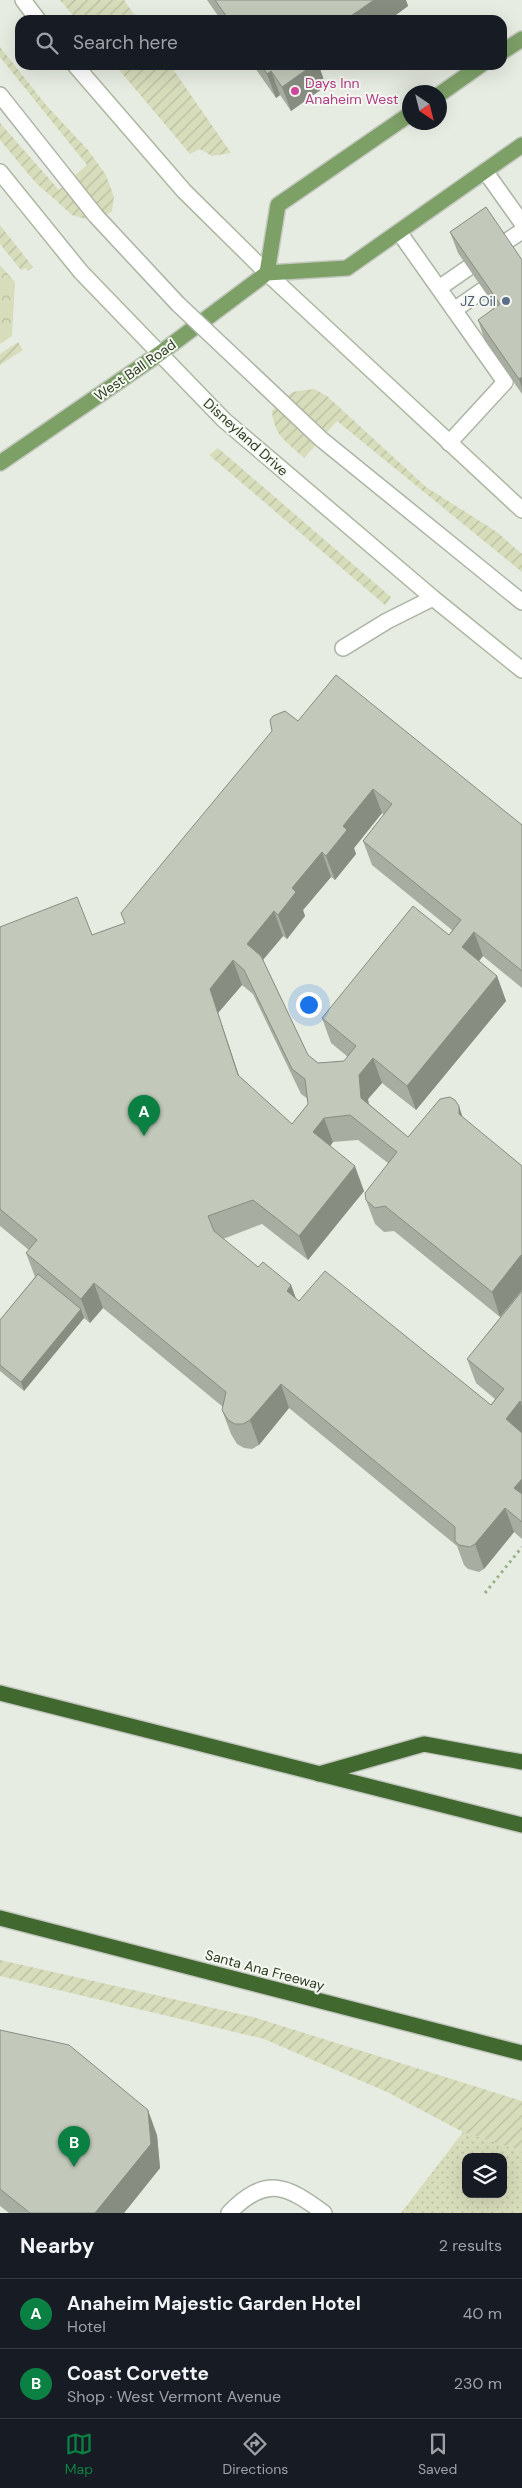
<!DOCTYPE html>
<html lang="en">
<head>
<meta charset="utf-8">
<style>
  body { margin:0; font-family:"DM Sans",sans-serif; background:#20242c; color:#f1f3f6 }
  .controls { position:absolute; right:15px; bottom:15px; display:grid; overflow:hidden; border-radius:10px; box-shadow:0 5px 20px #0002 }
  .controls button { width:45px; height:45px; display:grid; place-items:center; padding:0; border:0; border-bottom:1px solid #363941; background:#171b24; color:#f1f3f6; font:25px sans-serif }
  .compass { position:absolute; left:402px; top:85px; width:45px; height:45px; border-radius:50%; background:#171b24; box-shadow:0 5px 20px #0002; rotate:145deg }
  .you { position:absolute; left:308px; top:1004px; width:18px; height:18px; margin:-12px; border:4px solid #fff; border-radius:50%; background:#1a73e8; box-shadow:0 0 0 8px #1a73e833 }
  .badge { display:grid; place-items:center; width:32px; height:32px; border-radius:50%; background:#0b8043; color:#fff; font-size:16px; font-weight:700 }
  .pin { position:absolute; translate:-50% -41px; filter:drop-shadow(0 1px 2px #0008) }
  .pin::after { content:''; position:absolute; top:26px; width:18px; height:15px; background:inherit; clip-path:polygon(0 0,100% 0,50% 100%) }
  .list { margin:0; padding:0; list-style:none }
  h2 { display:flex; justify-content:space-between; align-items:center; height:65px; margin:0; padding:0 20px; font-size:21px }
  h2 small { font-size:16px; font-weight:400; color:#9ea1a6 }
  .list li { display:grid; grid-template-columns:32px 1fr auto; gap:15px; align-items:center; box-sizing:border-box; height:70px; padding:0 20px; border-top:1px solid #363941 }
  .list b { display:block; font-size:19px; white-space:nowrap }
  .list p { margin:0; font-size:16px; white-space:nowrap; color:#9ea1a6 }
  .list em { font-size:16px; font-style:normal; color:#9ea1a6 }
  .icon { flex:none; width:28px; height:28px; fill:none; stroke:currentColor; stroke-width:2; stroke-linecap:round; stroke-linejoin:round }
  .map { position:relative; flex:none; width:522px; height:2213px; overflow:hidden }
  .search { position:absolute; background:#171b24; box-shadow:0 5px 20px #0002; left:15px; right:15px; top:15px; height:55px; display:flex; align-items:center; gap:12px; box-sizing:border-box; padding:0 18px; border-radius:15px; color:#9ea1a6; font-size:19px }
  .sheet { height:205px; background:#171b24 }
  nav { display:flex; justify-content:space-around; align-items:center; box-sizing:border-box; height:70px; border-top:1px solid #363941; background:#171b24; font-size:14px; color:#9ea1a6 }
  nav a { display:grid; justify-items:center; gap:2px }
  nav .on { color:#0b8043 }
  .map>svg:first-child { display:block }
</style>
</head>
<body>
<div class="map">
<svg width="522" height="2213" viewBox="0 0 522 2213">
  <defs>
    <pattern id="grass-dots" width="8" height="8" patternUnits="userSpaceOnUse" patternTransform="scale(1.25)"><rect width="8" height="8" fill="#d7dcbb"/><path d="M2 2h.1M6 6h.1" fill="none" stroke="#b9bea0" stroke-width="1.8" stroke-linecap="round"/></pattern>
    <pattern id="forest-crowns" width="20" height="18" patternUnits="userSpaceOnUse" patternTransform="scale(1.25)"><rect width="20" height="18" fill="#d7dcbb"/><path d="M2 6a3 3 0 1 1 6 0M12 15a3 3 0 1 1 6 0" fill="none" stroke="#b9bea0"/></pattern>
    <pattern id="garden-furrows" width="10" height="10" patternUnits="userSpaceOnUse" patternTransform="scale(1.25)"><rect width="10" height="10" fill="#d7dcbb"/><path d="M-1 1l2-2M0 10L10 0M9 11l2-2" fill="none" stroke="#b9bea0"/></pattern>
  </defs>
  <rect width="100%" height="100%" fill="#e7ece2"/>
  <path fill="url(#grass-dots)" fill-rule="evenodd" d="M463,2132L522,2151V2213H401ZM466,2157H503V2194H466Z"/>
  <path fill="url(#forest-crowns)" d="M0,265L15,282L12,336L0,344Z"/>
  <g fill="url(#garden-furrows)">
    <path d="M60,0H124L138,20H77Z"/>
    <path d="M0,47L46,105L88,150L106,175L114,197L112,211L96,222L72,215L35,182L0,140V123L59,190L87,165L0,57Z"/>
    <path d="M115,65H170L231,153L212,156L200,149L190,154Z"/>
    <path d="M0,225L33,267L28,271L25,268L21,270L0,244Z"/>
    <path d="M18,342L23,350L0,365V354Z"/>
    <path d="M314,389L327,396L426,487L497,532L522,554V572L337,421L304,458C287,442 274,436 272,411L292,392Z"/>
    <path d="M218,448L391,597L385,605L209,455Z"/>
    <path d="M0,1960L253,2017L522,2101V2151L463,2132L387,2092L264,2039L0,1976Z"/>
  </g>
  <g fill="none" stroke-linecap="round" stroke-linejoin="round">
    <defs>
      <g id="lane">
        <path d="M0,95L96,216"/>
        <path d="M485,171L522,223"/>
        <path d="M399,232L505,382L449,443"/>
        <path d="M504,243L522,231"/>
        <path d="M439,288L468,268"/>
        <path d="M454,310L483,290"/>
        <path d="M321,439L522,602"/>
        <path d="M343,648L387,621L433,598"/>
      </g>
      <path id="street" d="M229,2213C266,2175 286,2185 324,2213"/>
      <g id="secondary">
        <path d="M23,0L38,20"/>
        <path d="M75,65L184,191L267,273L522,510"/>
        <path d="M0,172L81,272L224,420L433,598L522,670"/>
      </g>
      <g id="primary">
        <path d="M502,52L522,39"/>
        <path d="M440,94L481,65"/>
        <path d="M267,273L278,205L410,114"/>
        <path d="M0,463L159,354L267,273L347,268L522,145"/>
      </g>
      <g id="highway">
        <path d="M0,1693L522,1825"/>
        <path d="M319,1774L424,1744L522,1762"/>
        <path d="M0,1918L522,2053"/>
      </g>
    </defs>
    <use href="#lane" stroke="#abb4a5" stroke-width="18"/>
    <use href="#street" stroke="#abb4a5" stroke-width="18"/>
    <use href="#secondary" stroke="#abb7a0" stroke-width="18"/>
    <use href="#primary" stroke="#c4c8c1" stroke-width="18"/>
    <use href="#highway" stroke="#c4c8c1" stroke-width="18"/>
    <path stroke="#96af83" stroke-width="3" stroke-dasharray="2.5 4" stroke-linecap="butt" d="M485,1593L522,1547"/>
    <use href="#lane" stroke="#fff" stroke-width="15"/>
    <use href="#street" stroke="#fff" stroke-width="15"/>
    <use href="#secondary" stroke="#fff" stroke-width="15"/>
    <use href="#primary" stroke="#7da067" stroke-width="15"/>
    <use href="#highway" stroke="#41682f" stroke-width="15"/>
    <defs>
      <path id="lane-bridge" d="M96,216L178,304L321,439"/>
    </defs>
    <use href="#lane-bridge" stroke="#abb4a5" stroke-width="18" stroke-linecap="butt"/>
    <use href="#lane-bridge" stroke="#fff" stroke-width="15"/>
  </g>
  <g fill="#a7ada0" fill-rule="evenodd">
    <path d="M207,0H406L408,6L389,20H221Z"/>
    <path d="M253,65H325L320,69L326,86L291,111L280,95L276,98Z"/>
    <path d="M450,232L522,260V394L485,341L478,320L496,308L458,253Z"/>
    <path d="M298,721L522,825V988L483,956L479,961L497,976L506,1001L416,1110L382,1083L368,1099L369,1104L408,1137L463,1118L522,1166V1290L500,1317L394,1231L384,1232L375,1224L366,1200L388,1163L358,1140L333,1142L330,1146L364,1191L308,1260L262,1224L223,1239L258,1267L291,1285L296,1299L299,1301L491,1405L495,1399L476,1383L467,1359L522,1291V1539L514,1532L484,1569L479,1572L468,1569L464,1565L457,1546L289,1408L259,1445L252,1449L244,1448L237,1444L231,1434L222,1410L223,1407L103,1308L90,1323L84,1318L24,1391L0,1371V1320L35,1277L26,1253L29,1250L0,1226V927L92,935L125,923ZM382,813L384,815L363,841L372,865L452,930L449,935L322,1018L331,1043L348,1057L344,1061L318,1063L308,1055L263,960L283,936L287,939L305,916L303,910L331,877L335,880L356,854L354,848ZM242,985L253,994L301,1094L308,1099V1104L292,1124L239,1076L218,1013Z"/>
    <path d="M0,2030L157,2135L160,2168L124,2213H9L0,2206Z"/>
  </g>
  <g fill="#888d82">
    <path d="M374,0H406L408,6L389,20H345Z"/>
    <path d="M313,65H325L320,69L326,86L291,111L282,87Z"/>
    <path d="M271,71L280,95L276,98L267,74Z"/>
    <path d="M522,377V388L519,379Z"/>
    <path d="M373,789L382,813L354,848L356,854L335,880L326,856L343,826Z"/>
    <path d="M322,852L331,877L303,910L305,916L287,939L278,915L292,888Z"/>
    <path d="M274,911L283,936L256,968L247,944Z"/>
    <path d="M474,932L483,956L471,971L462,947Z"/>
    <path d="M233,960L242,985L218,1013L247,1100L238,1075L210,989Z"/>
    <path d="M497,976L506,1001L416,1110L407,1086Z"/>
    <path d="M373,1058L382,1083L368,1099L370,1122L361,1098L359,1075Z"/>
    <path d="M459,1106L467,1130L459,1114Z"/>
    <path d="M324,1118L333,1142L322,1157L313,1132Z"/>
    <path d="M355,1166L364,1191L308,1260L299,1236Z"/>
    <path d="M521,1255L522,1257V1290L500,1317L492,1292Z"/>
    <path d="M94,1283L103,1308L90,1323L81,1299Z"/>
    <path d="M291,1285L300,1310L287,1291Z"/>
    <path d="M81,1309L84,1318L24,1391L21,1382Z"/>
    <path d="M281,1384L289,1408L259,1445L250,1420Z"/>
    <path d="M520,1401L522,1406V1434L506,1419Z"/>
    <path d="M522,1479V1509L514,1488Z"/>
    <path d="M505,1508L514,1532L484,1569L475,1544Z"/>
    <path d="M148,2110L157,2135L160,2168L124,2213H95Z"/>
  </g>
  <g fill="#c2c9ba" stroke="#888d82" fill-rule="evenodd">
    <path d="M215,0H374L345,20H229Z"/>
    <path d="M261,65H313L282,87L271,71L267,74Z"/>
    <path d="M486,207L522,260V377L519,379L478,320L500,304L450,232Z"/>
    <path d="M336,675L522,825V971L474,932L462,947L497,976L407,1086L373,1058L359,1075L361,1098L408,1137L440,1099L450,1097L455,1100L459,1106V1114L522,1166V1256L521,1255L492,1292L385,1206L375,1208L366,1200L365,1193L397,1152L350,1115L324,1118L313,1132L355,1166L299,1236L253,1200L208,1216L214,1231L258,1267L263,1262L291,1285L287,1291L299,1301L325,1271L491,1405L504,1389L467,1359L522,1291V1403L520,1401L506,1419L522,1433V1479L514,1488L522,1494V1522L505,1508L475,1544L470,1547L459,1545L455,1541V1527L281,1384L250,1420L243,1424H235L228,1420L222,1410L226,1392L94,1283L81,1299L26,1253L37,1240L0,1209V927L77,897L92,935L125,923L121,913L272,731L270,720L273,716L285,711L298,721ZM373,789L392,804L363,841L461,920L449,935L413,906L322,1018L356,1046L344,1061L318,1063L308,1055L261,956L247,944L274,911L278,915L296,892L292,888L322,852L326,856L347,830L343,826ZM233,960L244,970L292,1069L305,1079L308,1104L292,1124L238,1075L210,989Z"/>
    <path d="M38,1274L81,1309L21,1382L0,1365V1320Z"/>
    <path d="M0,2030L69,2045L148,2110L151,2144L95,2213H30L0,2189Z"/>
  </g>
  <circle fill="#d1479c" stroke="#f6f8f2" stroke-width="2" cx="295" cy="91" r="5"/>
  <circle fill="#5c6f8a" stroke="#f6f8f2" stroke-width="2" cx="506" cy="301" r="5"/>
  <g text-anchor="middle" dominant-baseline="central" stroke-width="4" stroke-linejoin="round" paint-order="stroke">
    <g font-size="14" fill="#b23c85" stroke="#f6f8f2" text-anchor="start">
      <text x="305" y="83">Days Inn<tspan x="305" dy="16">Anaheim West</tspan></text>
    </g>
    <g font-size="14" fill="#4e5e75" stroke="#f6f8f2" text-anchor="end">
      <text x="496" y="301">JZ Oil</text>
    </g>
    <g font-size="14" fill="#2c3c22" stroke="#f6f8f2">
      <text transform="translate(135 370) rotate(-35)">West Ball Road</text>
      <text transform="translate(246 437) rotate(42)">Disneyland Drive</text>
      <text transform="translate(265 1970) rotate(15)">Santa Ana Freeway</text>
    </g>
  </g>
</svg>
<div class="controls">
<button><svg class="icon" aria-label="layers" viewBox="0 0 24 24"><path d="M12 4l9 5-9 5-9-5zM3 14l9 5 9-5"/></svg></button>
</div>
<svg class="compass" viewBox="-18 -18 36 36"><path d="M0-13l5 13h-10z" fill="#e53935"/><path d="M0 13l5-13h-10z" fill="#9ea1a6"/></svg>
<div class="you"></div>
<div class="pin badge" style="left:144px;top:1136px">A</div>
<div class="pin badge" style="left:74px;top:2167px">B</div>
<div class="search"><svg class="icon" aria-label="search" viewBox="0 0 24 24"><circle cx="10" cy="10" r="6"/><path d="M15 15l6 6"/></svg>Search here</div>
</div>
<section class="sheet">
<h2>Nearby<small>2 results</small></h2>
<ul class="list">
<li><span class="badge">A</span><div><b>Anaheim Majestic Garden Hotel</b><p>Hotel</p></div><em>40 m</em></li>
<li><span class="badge">B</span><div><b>Coast Corvette</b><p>Shop · West Vermont Avenue</p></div><em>230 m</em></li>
</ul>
</section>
<nav>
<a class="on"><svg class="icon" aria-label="map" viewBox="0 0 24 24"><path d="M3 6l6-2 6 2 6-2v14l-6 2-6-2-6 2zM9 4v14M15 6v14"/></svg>Map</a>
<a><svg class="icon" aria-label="directions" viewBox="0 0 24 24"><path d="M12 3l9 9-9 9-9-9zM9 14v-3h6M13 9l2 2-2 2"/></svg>Directions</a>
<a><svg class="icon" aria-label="saved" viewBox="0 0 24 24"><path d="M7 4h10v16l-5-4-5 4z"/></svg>Saved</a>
</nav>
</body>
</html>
